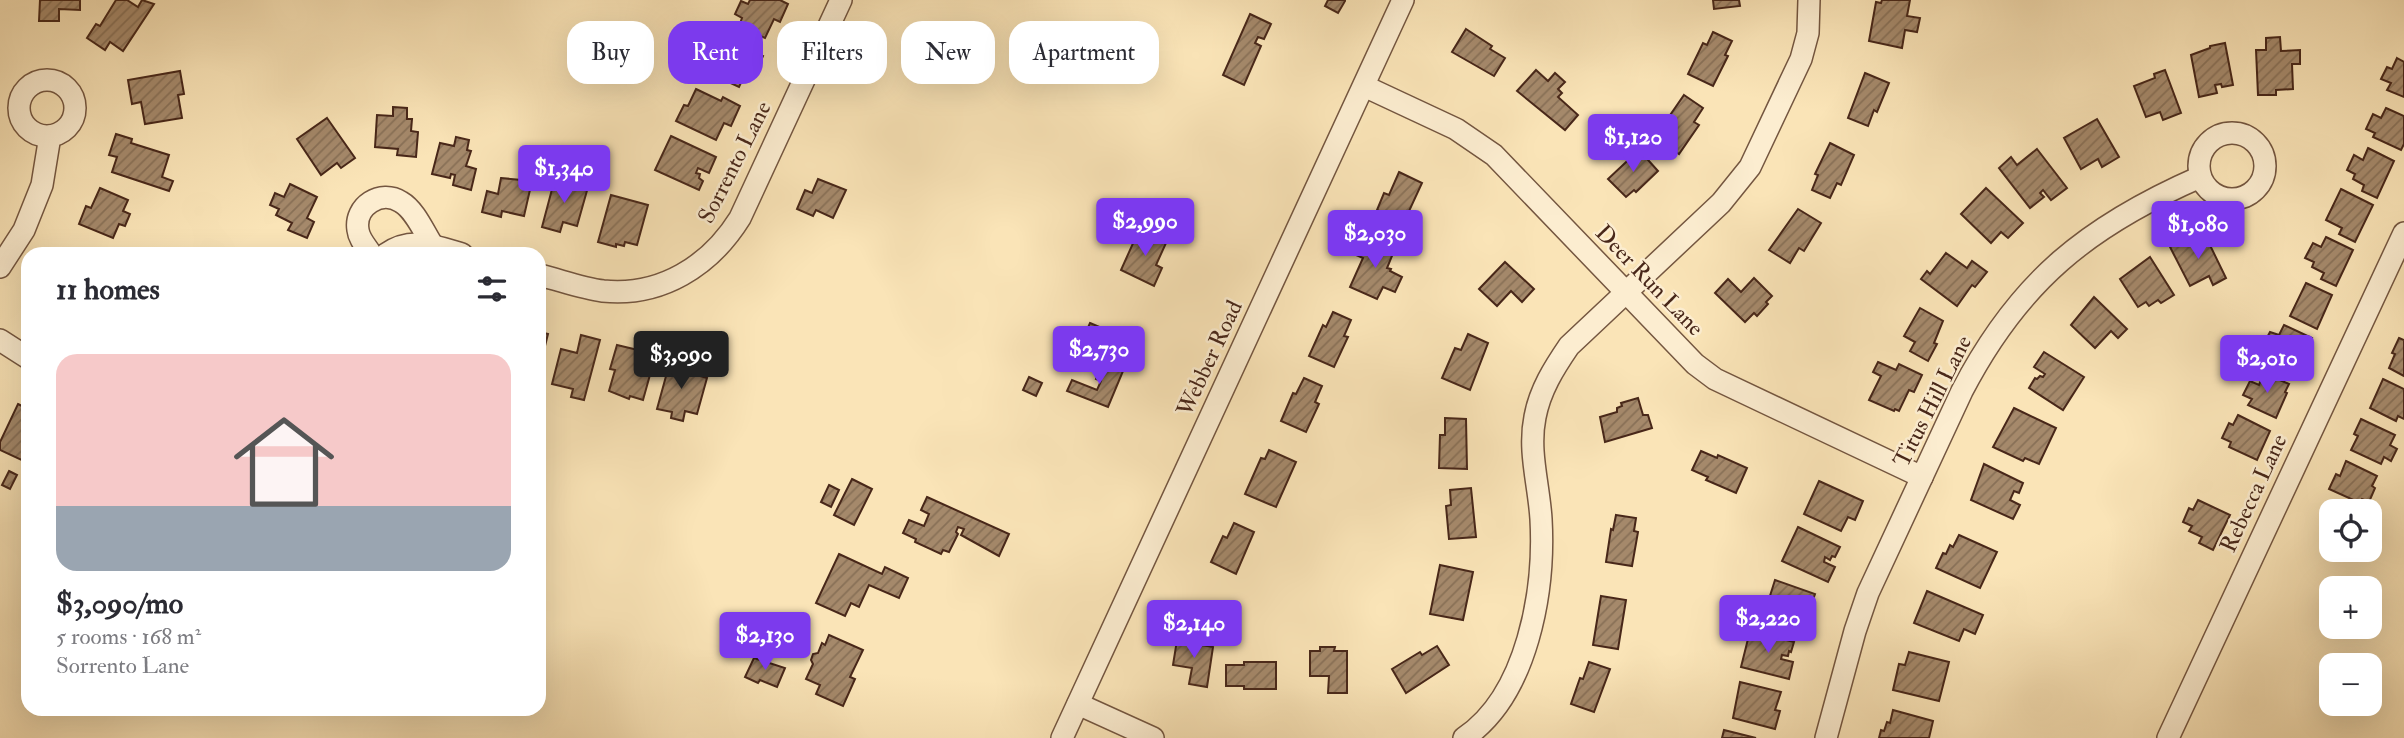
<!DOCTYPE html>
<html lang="en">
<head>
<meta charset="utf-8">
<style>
	body { margin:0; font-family:"IM FELL Double Pica",serif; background:#f7f7f7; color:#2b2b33; height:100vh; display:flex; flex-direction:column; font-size:26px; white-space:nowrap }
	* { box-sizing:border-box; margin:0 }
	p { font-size:23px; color:#7c7c81 }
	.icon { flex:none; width:38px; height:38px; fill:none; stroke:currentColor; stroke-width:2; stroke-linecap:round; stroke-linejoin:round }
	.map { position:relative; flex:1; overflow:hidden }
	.drawer { position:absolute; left:21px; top:247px; width:525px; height:469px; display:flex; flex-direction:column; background:#fff; border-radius:21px; box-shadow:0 7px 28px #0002 }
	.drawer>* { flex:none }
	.banner { position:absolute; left:567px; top:21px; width:665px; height:63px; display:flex; gap:14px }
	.buttons { position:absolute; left:2319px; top:499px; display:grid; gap:14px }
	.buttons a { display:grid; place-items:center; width:63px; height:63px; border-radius:14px; background:#fff; box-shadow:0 7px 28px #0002; font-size:35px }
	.price { position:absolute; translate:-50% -60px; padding:0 16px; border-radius:7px; background:#7c3aed; color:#fff; font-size:23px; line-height:46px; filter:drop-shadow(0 2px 4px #0008) }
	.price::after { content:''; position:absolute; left:50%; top:42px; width:21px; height:16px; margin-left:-10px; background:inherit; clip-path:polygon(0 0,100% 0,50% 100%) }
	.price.on { background:#222; color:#fff }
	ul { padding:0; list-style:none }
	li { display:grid; align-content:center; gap:14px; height:371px; padding:0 35px }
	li+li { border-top:2px solid #e1e1e2 }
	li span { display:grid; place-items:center; height:217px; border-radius:21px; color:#555 }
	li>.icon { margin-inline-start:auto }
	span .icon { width:126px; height:126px; fill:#fffc; stroke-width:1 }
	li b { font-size:30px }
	h2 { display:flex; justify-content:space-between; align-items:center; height:84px; padding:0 35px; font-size:30px }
	.chip { padding:0 24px; border-radius:21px; background:#fff; box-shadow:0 7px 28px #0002; font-size:24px; line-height:63px }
	.chip.on { background:#7c3aed; color:#fff }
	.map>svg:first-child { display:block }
</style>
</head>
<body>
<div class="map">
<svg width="2404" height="738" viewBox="0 0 2404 738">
	<defs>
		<pattern id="building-hatch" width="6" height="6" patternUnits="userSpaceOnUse" patternTransform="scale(1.75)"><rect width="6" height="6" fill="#a5896b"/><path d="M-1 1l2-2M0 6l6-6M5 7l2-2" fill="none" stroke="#887057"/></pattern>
	</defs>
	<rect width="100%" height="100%" fill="#fae4b7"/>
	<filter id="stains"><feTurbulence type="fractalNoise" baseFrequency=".00286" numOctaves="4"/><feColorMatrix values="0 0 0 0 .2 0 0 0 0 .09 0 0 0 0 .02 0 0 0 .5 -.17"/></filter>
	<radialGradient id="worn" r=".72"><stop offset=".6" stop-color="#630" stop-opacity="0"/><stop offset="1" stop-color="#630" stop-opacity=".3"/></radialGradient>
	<!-- building -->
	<g fill="url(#building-hatch)" stroke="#482719" stroke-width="2">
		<polygon points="40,0 80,0 80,10 59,9 59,21 39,21"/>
		<polygon points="116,0 127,0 138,7 142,0 154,4 123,51 110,42 105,50 87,38 96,24 100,26"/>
		<polygon points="750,0 780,0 788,4 780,22 774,19 765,38 739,26 742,18 735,14 741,1 748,4"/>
		<polygon points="1328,0 1345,0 1345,1 1338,13 1325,6"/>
		<polygon points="1713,0 1739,0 1740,6 1714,9"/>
		<polygon points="1882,0 1910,0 1907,16 1920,18 1917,32 1905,30 1902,48 1869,41 1876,2 1881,3"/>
		<polygon points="1250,14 1271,24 1264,39 1258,37 1255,43 1261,46 1244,85 1223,75"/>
		<polygon points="1466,29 1492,46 1490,49 1505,58 1494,76 1452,52"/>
		<polygon points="1713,32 1732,41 1725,55 1728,56 1713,86 1688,74 1703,43 1707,45"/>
		<polygon points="718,35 763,56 755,74 747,70 739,87 702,70"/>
		<polygon points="2280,37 2281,51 2300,50 2300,64 2292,64 2293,89 2276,90 2276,95 2258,95 2256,50 2266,50 2266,38"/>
		<polygon points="2225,43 2233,85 2222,87 2221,84 2215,85 2217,93 2199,97 2191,55 2210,48 2210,46"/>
		<polygon points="2397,58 2404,62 2404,97 2387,90 2391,83 2381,79 2387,67 2392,69"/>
		<polygon points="1536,70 1548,81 1555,73 1565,82 1558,89 1562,93 1558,97 1578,115 1565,130 1517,91"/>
		<polygon points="2165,70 2181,113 2163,120 2160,112 2146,117 2134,86 2155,78 2154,74"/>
		<polygon points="180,71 184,94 178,95 182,118 145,124 141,102 132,104 128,80"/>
		<polygon points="1865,73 1889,83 1877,112 1874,110 1868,126 1848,118"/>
		<polygon points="696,89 721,101 723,97 740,106 731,126 724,123 716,140 676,121 684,105 688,106"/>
		<polygon points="1684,95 1703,108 1694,122 1699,125 1679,154 1655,137"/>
		<polygon points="393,107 407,108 407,119 412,119 411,131 418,132 416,157 397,155 398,149 375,147 377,115 393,116"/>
		<polygon points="2386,108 2404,116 2404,144 2401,150 2373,137 2375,133 2366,129 2373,114 2381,118"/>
		<polygon points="327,118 355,158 341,168 337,163 321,175 297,139"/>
		<polygon points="2097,119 2119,157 2102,167 2098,159 2081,169 2064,138"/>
		<polygon points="116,134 132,139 131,143 169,155 162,177 173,181 169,191 112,172 117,157 109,155"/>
		<polygon points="671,136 716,157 709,173 698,168 696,173 700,174 699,178 703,181 699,190 655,170"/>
		<polygon points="456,137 469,140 467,150 471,151 466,166 476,169 471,190 453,185 455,175 451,174 450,178 432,174 440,143 454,146"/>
		<polygon points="1830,143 1854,155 1841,185 1837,183 1830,198 1812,190 1818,175 1815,174"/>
		<polygon points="2368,148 2394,161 2377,198 2362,191 2364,185 2353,179 2355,174 2347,170 2354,155 2363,160"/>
		<polygon points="2037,149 2067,188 2051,200 2043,190 2040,193 2044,197 2030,208 1999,168 2011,157 2017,165"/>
		<polygon points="1639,150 1658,171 1636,192 1634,190 1626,197 1608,179"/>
		<polygon points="1399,172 1422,183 1404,222 1377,210 1384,193 1389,195"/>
		<polygon points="501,178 532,181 524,216 502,211 501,217 482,212 487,191 498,194"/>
		<polygon points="555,178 588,187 577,226 563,222 560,232 542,227"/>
		<polygon points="818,179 846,190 833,218 816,210 813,216 797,209 805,190 812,193"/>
		<polygon points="290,184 317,197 307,218 314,222 307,238 288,230 292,223 276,215 279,209 270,205 275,193 284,197"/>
		<polygon points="100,188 128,200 123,211 130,214 125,226 119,224 113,238 79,224 86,206 91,208"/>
		<polygon points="1986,188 2023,223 2008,238 2001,232 1991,243 1961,214"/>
		<polygon points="2341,189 2373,205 2355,242 2339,234 2342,228 2326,220"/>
		<polygon points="611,195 648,205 637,245 625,242 624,246 616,244 616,247 598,242"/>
		<polygon points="1798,209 1821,223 1804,251 1799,248 1790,263 1769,250"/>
		<polygon points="1139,230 1166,243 1156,265 1162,268 1154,286 1121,270"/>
		<polygon points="2205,235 2226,278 2213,285 2209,276 2190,286 2170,247 2188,238 2192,246 2196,244 2194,240"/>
		<polygon points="2326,237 2353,250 2336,286 2321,279 2324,273 2312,267 2314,262 2305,258 2313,243 2321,247"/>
		<polygon points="1364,238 1394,251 1387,268 1391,269 1390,271 1402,277 1395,292 1383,287 1377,299 1350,287 1363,258 1356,255"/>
		<polygon points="1946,253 1967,268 1972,261 1987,272 1975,287 1972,285 1957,306 1921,279 1927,271 1930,274"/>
		<polygon points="2150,257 2174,295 2161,303 2158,300 2149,306 2146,302 2138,307 2120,279"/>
		<polygon points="1505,262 1534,289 1522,302 1511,291 1497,306 1479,289"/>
		<polygon points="1754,278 1772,296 1766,302 1768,304 1757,316 1754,313 1745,322 1715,293 1728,279 1741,292"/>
		<polygon points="2306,283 2332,295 2317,329 2290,316"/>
		<polygon points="2094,297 2127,329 2118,338 2111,331 2095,348 2071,325"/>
		<polygon points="1920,308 1943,321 1934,343 1937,344 1928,361 1910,351 1915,342 1904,336"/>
		<polygon points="1333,312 1351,320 1344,336 1348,337 1334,367 1309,356 1323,325 1326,327"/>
		<polygon points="1090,323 1116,334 1109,352 1082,341"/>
		<polygon points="2284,325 2312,338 2299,367 2296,366 2293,374 2279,367 2282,360 2270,355 2272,349 2263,345 2270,332 2279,335"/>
		<polygon points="539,327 540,332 548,334 539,370"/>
		<polygon points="1468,334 1488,343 1470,390 1442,378 1455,348 1461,350"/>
		<polygon points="581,335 600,340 584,400 571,397 573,389 552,384 561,349 577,353"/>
		<polygon points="2399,338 2404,340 2404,376 2389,368 2395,354 2392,353"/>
		<polygon points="617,345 638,350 636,359 653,364 643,400 630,396 629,399 609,391 615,370 610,369"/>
		<polygon points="2044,352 2084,377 2063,410 2029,388 2035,378 2037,379 2040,376 2043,377 2045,374 2034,367"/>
		<polygon points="671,358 690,364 687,372 707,378 697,414 685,411 683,421 671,418 672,412 657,409"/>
		<polygon points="1878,362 1896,370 1899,364 1922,375 1914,392 1909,390 1899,411 1895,409 1894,411 1869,400 1881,376 1873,372"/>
		<polygon points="1102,363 1123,371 1108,407 1067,391 1072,380 1097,390 1101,381 1096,379"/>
		<polygon points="2264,373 2289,384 2285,392 2287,393 2276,418 2248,405 2252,399 2243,395 2250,381 2259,385"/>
		<polygon points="1029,377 1042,383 1036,396 1023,390"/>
		<polygon points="1304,378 1322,386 1315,402 1319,404 1306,432 1281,421 1293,393 1296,394"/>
		<polygon points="2383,379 2404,389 2404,419 2398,416 2396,421 2370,408"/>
		<polygon points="1638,398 1643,415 1648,415 1652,428 1605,442 1600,417 1617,412 1617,408 1622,406 1621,403"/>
		<polygon points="18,404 28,409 28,463 0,450 0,442"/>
		<polygon points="2014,408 2056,428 2039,464 2025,458 2023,461 1993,447"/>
		<polygon points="2238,415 2270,431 2257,460 2229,447 2231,442 2222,438 2229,423 2233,425"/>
		<polygon points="1445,418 1466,419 1467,469 1439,468 1440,435 1445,435"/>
		<polygon points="2361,419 2395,435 2390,445 2397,449 2391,461 2384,457 2381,464 2351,450 2358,436 2354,434"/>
		<polygon points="1269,450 1296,462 1276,507 1245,494 1261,458 1265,459"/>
		<polygon points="1701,451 1717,458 1718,455 1747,468 1736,493 1706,480 1708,477 1692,470"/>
		<polygon points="2346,461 2377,476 2372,486 2375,488 2369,502 2362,499 2360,503 2329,489 2336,474 2340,476"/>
		<polygon points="1984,464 2023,483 2019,493 2014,491 2010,500 2020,505 2013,519 1971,500"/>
		<polygon points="9,471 17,475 10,489 2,485"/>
		<polygon points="852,479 872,489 854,525 834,515"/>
		<polygon points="1819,481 1863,501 1855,520 1848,517 1841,531 1804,514"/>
		<polygon points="829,485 839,490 831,507 821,502"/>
		<polygon points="1471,488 1476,537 1449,539 1446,506 1451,505 1450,490"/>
		<polygon points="927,497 1009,534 999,556 961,535 964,529 958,527 956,532 958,534 949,552 943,550 941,554 915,542 916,539 903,533 909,520 924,526 929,514 921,510"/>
		<polygon points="2198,500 2230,515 2213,550 2199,543 2202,537 2189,531 2192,526 2183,522 2189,508 2193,510"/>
		<polygon points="1616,515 1636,518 1634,531 1638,532 1632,566 1606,562 1611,529 1613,530"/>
		<polygon points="1234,523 1254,532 1236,574 1211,562 1223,536 1227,538"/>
		<polygon points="1798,527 1840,547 1835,557 1832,556 1830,560 1825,557 1824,562 1835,567 1828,582 1782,561"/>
		<polygon points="1959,535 1997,552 1980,588 1936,568 1943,553 1946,554 1950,545 1953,547"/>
		<polygon points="839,554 882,574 885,567 908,578 899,598 869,585 859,607 851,603 845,616 816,603"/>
		<polygon points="1440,565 1473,572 1463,620 1430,614"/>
		<polygon points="1775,580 1815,594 1811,605 1814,605 1812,614 1814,615 1809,631 1765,616 1767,611 1763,607 1765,600 1769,599"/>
		<polygon points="1927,591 1983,615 1975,634 1964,629 1959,641 1914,623"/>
		<polygon points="1601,596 1626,600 1618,649 1593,645"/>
		<polygon points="1750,631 1794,642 1791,652 1789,651 1788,656 1782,655 1781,659 1793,662 1789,679 1741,667"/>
		<polygon points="829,635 863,650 850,677 855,679 843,706 816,694 820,685 806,679 813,664 811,660 813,654 818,653 822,643 825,645"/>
		<polygon points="1186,638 1202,640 1201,645 1213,647 1207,687 1189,684 1192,668 1173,665 1177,640 1186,641"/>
		<polygon points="1437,646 1449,665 1406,693 1392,669 1420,652 1422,655"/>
		<polygon points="1320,647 1335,647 1334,651 1347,651 1347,693 1328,693 1329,676 1310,676 1310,651 1320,651"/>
		<polygon points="1909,652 1949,662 1939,701 1893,690 1899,664 1905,665"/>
		<polygon points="754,658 785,668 777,687 760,680 758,683 745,677"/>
		<polygon points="1244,662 1276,662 1276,689 1244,689 1244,686 1226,686 1226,665 1244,665"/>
		<polygon points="1589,662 1610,669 1594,712 1571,704 1580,678 1583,679"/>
		<polygon points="1740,682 1781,692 1775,710 1780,711 1775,729 1733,718"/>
		<polygon points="1893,710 1933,721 1929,738 1879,738 1881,730 1884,731 1887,722 1890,723"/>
		<polygon points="1724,730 1756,738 1722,738"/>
	</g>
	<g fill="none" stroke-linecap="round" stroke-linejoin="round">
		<!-- minor casing -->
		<g stroke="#745640" stroke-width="24">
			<g id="minor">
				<circle cx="47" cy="108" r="28"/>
				<polyline points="1364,86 1456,129 1494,155 1695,364 1715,379 1922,477"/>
				<circle cx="2232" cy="166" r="33"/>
				<path d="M 371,254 C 366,246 359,239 358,230 C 354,206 381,189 401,202 C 415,210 424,232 433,246"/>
				<path d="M 386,254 C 411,236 435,246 462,254"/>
				<polyline points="0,267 24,230 42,185 50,136"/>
				<path d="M 539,275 C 560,280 581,288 603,291 C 661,297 710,266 740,218 L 841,0"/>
				<polyline points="0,340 28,358"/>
				<polyline points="1078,704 1153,738"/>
				<polyline points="1062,738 1403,0"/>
				<path d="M 1464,738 C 1528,695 1545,590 1541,519 C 1539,485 1528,451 1535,417 C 1540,390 1554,368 1569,346 L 1721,203 L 1750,167 L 1801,59 L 1808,33 L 1809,0"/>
				<path d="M 1826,738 L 1855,631 L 1868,593 L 1962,391 C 2019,281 2088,226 2200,177"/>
				<polyline points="2168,738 2404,233"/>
			</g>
		</g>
		<!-- minor -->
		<use href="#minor" stroke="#fcedd0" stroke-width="21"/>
	</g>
	<g text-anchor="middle" stroke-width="5" stroke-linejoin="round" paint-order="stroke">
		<!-- street labels -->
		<g font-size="23" fill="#482719" stroke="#fcedd0">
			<text transform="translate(734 162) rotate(-63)" y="8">Sorrento Lane</text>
			<text transform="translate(1650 280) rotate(46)" y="8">Deer Run Lane</text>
			<text transform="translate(1209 358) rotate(-65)" y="8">Webber Road</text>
			<text transform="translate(1932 401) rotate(-63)" y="8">Titus Hill Lane</text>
			<text transform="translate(2253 493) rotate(-65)" y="8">Rebecca Lane</text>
		</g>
	</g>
	<rect width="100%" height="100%" filter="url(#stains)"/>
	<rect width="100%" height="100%" fill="url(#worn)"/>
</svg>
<div class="buttons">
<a><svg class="icon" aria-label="locate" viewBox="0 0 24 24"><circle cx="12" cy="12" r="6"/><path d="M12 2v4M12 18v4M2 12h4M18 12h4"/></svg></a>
<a>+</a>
<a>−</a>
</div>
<b class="price" style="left:1633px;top:174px">$1,120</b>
<b class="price" style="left:564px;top:205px">$1,340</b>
<b class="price" style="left:1145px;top:258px">$2,990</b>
<b class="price" style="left:2198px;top:261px">$1,080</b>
<b class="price" style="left:1375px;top:270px">$2,030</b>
<b class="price" style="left:1099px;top:386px">$2,730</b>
<b class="price on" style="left:681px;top:391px">$3,090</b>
<b class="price" style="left:2267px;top:395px">$2,010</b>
<b class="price" style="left:1768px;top:655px">$2,220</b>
<b class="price" style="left:1194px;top:660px">$2,140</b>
<b class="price" style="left:765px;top:672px">$2,130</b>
<div class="banner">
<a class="chip">Buy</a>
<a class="chip on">Rent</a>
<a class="chip">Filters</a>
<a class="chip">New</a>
<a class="chip">Apartment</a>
</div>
<section class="drawer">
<h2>11 homes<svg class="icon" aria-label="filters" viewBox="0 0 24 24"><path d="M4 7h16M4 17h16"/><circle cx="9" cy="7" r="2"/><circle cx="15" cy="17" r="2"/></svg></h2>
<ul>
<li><span style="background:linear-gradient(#f6c9c9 70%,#9aa5b1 0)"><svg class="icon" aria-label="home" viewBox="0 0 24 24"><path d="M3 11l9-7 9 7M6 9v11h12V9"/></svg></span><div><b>$3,090/mo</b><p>5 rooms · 168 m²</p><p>Sorrento Lane</p></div></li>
</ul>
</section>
</div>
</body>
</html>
